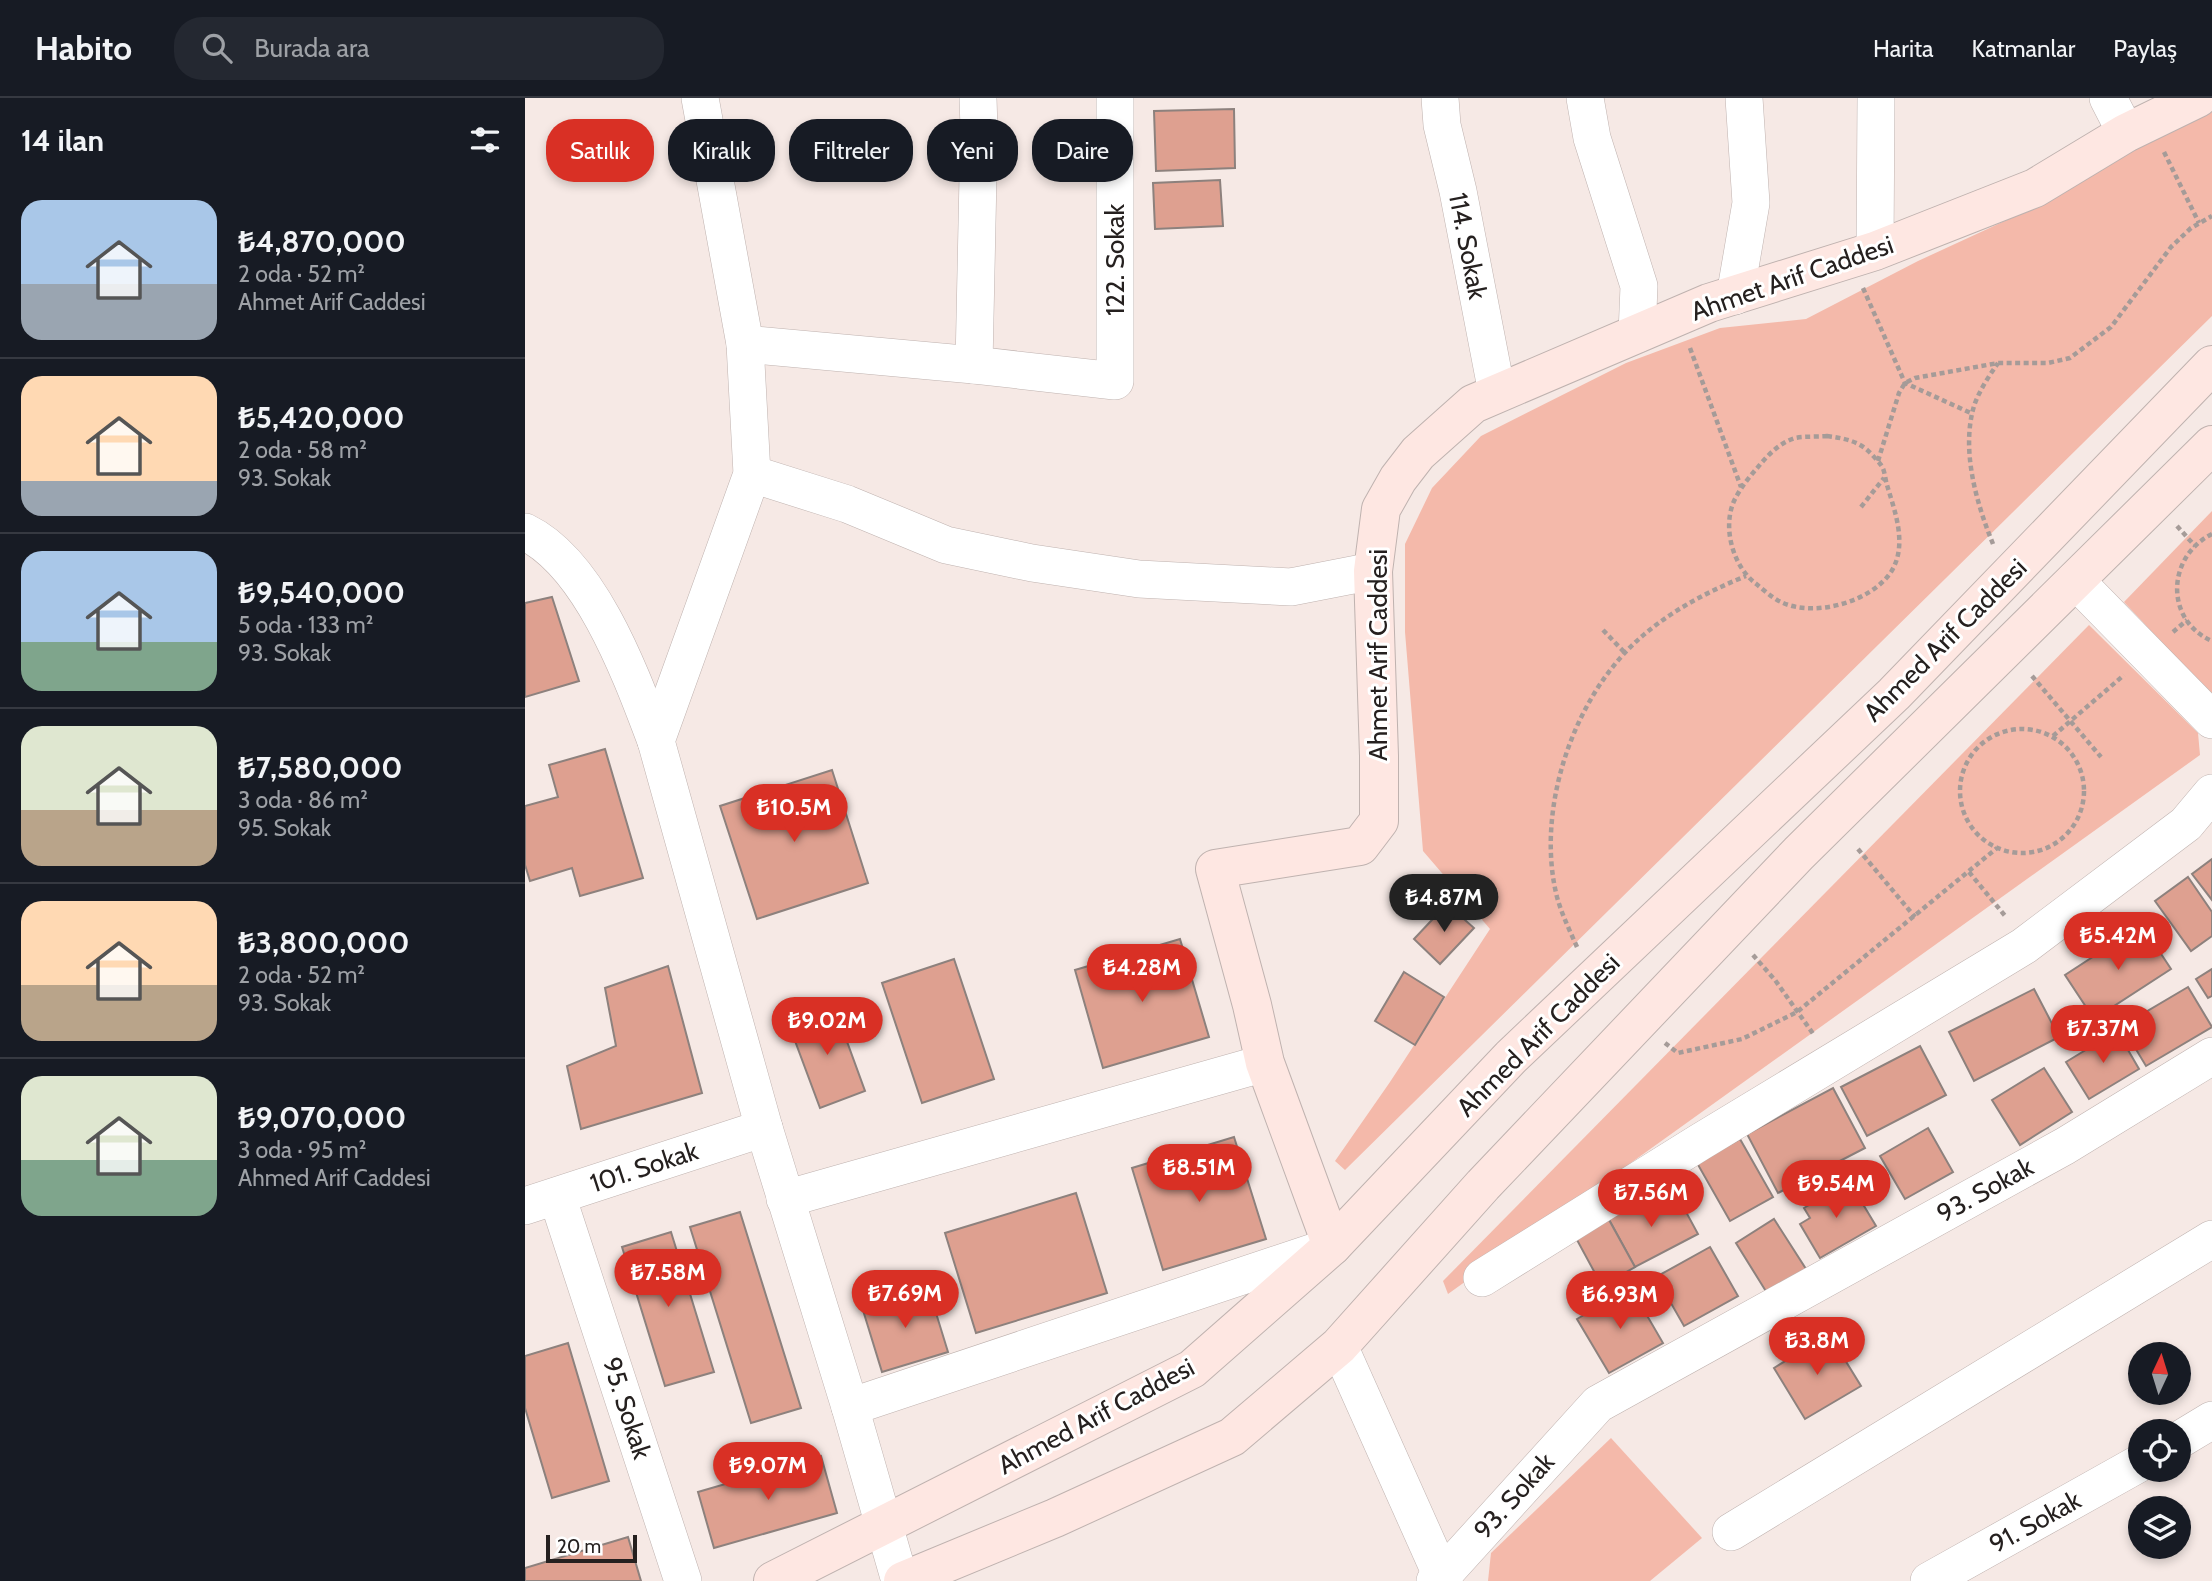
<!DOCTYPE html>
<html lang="tr">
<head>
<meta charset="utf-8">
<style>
	body { margin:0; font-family:Cabin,sans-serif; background:#242831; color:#f1f3f6; height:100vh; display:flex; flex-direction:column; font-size:26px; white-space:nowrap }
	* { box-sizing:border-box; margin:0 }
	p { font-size:23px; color:#9ea1a6 }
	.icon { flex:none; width:38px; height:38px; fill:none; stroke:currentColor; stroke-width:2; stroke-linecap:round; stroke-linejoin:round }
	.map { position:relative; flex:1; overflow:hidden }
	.sheet { display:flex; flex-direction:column; background:#171b24; width:525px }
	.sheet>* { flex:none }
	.guide { position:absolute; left:21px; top:21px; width:665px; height:63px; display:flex; gap:14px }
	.needle { width:46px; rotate:4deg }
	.tools { position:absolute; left:1603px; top:1244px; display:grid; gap:14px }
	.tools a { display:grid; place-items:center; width:63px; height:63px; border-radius:50%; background:#171b24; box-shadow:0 4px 10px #0003; font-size:35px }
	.scale { position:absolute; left:21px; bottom:18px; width:91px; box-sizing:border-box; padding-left:7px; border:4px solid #25201f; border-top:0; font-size:19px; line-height:24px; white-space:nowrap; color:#25201f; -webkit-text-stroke:5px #fff; paint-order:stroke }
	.price { position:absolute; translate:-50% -60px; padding:0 16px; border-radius:24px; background:#d93025; color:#fff; font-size:23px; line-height:46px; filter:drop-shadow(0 2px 4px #0008) }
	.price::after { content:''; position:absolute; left:50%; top:42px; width:21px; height:16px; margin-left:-10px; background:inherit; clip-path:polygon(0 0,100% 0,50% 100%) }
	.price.on { background:#222; color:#fff }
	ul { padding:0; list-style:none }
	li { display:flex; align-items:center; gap:21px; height:175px; padding:0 21px }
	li+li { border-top:2px solid #363941 }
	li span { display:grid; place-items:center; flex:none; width:196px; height:140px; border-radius:21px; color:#555 }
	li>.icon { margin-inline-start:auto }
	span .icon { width:84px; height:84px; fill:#fffc; stroke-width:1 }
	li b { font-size:30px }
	h2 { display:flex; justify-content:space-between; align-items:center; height:84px; padding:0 21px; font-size:30px }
	.chip { padding:0 24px; border-radius:28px; background:#171b24; box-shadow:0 4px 10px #0003; font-size:24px; line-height:63px }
	.chip.on { background:#d93025; color:#fff }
	header { display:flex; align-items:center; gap:42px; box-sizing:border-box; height:98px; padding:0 35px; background:#171b24; border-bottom:2px solid #363941 }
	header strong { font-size:33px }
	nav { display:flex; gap:38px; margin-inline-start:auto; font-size:24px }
	.search { width:490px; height:63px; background:#242831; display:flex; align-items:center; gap:18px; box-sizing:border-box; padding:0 24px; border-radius:28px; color:#9ea1a6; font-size:26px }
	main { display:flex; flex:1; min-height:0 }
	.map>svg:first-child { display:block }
</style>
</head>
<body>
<header>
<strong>Habito</strong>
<div class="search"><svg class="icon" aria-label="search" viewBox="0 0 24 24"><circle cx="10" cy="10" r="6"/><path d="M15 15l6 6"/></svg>Burada ara</div>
<nav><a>Harita</a><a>Katmanlar</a><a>Paylaş</a></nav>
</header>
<main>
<section class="sheet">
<h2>14 ilan<svg class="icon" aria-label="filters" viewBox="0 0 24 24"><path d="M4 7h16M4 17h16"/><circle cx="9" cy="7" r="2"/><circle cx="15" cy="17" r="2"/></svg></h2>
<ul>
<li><span style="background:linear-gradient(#a9c7e8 60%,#9aa5b1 0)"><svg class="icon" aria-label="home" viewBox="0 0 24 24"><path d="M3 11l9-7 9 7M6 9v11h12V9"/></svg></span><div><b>₺4,870,000</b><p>2 oda · 52 m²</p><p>Ahmet Arif Caddesi</p></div></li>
<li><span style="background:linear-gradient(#ffd9b3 75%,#9aa5b1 0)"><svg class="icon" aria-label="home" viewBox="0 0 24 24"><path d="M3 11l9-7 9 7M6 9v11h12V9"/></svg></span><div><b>₺5,420,000</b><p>2 oda · 58 m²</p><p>93. Sokak</p></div></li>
<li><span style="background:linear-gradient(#a9c7e8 65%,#7fa58c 0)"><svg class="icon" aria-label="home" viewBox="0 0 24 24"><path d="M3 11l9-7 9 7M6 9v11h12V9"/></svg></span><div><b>₺9,540,000</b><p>5 oda · 133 m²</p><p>93. Sokak</p></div></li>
<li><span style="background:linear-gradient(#dfe7d0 60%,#b9a48a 0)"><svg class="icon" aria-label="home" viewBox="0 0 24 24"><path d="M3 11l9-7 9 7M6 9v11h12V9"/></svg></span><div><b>₺7,580,000</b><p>3 oda · 86 m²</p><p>95. Sokak</p></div></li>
<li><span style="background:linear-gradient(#ffd9b3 60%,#b9a48a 0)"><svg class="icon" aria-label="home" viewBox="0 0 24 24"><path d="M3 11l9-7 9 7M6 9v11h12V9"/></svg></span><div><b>₺3,800,000</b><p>2 oda · 52 m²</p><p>93. Sokak</p></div></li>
<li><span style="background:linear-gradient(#dfe7d0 60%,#7fa58c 0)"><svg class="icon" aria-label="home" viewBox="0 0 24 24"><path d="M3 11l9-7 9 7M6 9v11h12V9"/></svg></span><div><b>₺9,070,000</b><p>3 oda · 95 m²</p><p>Ahmed Arif Caddesi</p></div></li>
</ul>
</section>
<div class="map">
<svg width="1687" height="1483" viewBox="0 0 1687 1483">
	<rect width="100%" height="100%" fill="#f6e9e5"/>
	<!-- green -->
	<g fill="#f4b9aa">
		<polygon points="1687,3 1687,218 820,1072 810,1063 865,984 965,831 898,753 880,534 880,446 907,390 956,338 1101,265 1195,230 1281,221 1393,163 1519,105"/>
		<polygon points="1687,413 1687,598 1599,504"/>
		<polygon points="1564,527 1673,635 1675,657 923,1196 918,1183"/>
		<polygon points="1086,1340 1177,1440 1125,1483 963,1483 966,1455"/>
	</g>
	<!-- building -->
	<g fill="#dea090" stroke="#8d817d" stroke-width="2">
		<polygon points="709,11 710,70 631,73 629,13"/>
		<polygon points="695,82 698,128 630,131 628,85"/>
		<polygon points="27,499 54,583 0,599 0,505"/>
		<polygon points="80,651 118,780 55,798 47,770 5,783 0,767 0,708 33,699 24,667"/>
		<polygon points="307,672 343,785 232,821 195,708"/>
		<polygon points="1687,761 1687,802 1667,776"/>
		<polygon points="1663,779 1687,814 1687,838 1666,853 1630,803"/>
		<polygon points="922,806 949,830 915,866 889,841"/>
		<polygon points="1617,827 1646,871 1569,921 1540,877"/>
		<polygon points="655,841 684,939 578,970 550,872"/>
		<polygon points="429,861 469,981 397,1005 357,885"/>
		<polygon points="143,868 177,995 56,1031 42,968 91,948 80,890"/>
		<polygon points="1687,871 1687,898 1683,900 1671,881"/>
		<polygon points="879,874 919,899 890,947 850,923"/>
		<polygon points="1663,889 1687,929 1621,968 1597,928"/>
		<polygon points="1509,891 1534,939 1449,983 1424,934"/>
		<polygon points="309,908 340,993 295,1010 263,924"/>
		<polygon points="1592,933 1614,971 1564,1001 1541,964"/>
		<polygon points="1395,948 1421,997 1342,1038 1316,989"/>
		<polygon points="1519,970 1547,1014 1495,1047 1467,1002"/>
		<polygon points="1308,990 1340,1050 1253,1095 1222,1036"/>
		<polygon points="1403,1030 1428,1074 1380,1101 1355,1058"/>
		<polygon points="709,1039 741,1141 638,1172 607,1070"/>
		<polygon points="1215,1041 1248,1099 1205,1123 1172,1065"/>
		<polygon points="1324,1083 1351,1128 1295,1160 1275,1126 1285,1120 1279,1110"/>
		<polygon points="551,1095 582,1195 451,1235 420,1135"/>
		<polygon points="1138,1101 1141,1108 1154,1101 1173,1136 1110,1169 1081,1116 1108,1102 1114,1114"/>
		<polygon points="1078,1111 1110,1169 1077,1188 1045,1129"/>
		<polygon points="215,1114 276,1310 226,1325 165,1129"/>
		<polygon points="1249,1121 1281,1171 1242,1195 1211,1145"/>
		<polygon points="146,1134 189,1274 140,1288 97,1149"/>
		<polygon points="1185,1149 1213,1198 1159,1228 1131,1179"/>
		<polygon points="403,1189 423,1254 357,1274 337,1209"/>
		<polygon points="1106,1190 1138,1245 1084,1275 1052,1221"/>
		<polygon points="1304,1236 1336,1288 1280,1321 1249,1270"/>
		<polygon points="43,1245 84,1383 27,1400 0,1310 0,1258"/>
		<polygon points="296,1358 312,1415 189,1450 173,1394"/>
		<polygon points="103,1439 116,1483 0,1483 0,1470"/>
	</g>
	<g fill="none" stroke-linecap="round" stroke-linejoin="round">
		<!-- street casing -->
		<g stroke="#bfb2af" stroke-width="38">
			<g id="street">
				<polyline points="175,0 220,246 227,376 131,643 239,1030 325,1309 375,1483"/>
				<polyline points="915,0 917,27 933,93 972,295"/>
				<polyline points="1060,0 1067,40 1114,188 1112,236"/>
				<polyline points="1583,0 1601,35"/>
				<polyline points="1350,153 1351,0"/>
				<polyline points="1210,198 1226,105 1219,0"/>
				<polyline points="220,246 449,267 590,283 590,0"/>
				<polyline points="449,267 454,31 453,0"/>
				<polyline points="227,376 322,406 421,447 507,465 614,481 766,489 848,473"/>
				<path d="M 0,434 C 66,466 106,577 131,643"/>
				<polyline points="1550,482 1687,622"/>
				<polyline points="32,1098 158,1483"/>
				<polyline points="260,1101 740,965"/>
				<polyline points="0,1108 239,1030"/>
				<polyline points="957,1180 1175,1044 1499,848 1661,726 1687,695"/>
				<polyline points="814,1248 919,1483"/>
				<polyline points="325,1309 807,1148"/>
				<polyline points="1654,1342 1687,1322"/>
				<polyline points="1206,1434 1687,1141"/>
				<polyline points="910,1483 916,1479 1073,1306 1540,1048 1687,958"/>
				<polyline points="1404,1483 1615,1365"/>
			</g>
		</g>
		<!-- secondary casing -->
		<g stroke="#bfb2af" stroke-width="40">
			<g id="secondary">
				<polyline points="807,1148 740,965 727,907 690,771 835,748 854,723 854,658 848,473 856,411 873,381 893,355 948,306 1184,205 1350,153 1510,90 1601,35 1673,0"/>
				<polyline points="248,1483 667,1271 807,1148 986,959 1369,596 1687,267"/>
				<polyline points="378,1483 530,1420 707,1339 814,1248 958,1087 1274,755 1687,347"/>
			</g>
		</g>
		<!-- path -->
		<g stroke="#a59b98" stroke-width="4.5" stroke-dasharray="5 3.5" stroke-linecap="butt">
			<polyline points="1639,54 1674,125"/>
			<polyline points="1338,190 1380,285 1448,316"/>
			<polyline points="1165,250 1216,389"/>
			<path d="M 1302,338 C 1316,340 1330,342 1341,351 C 1346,355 1352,362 1356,367 C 1360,372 1360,381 1362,387 C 1370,414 1383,447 1366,474 C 1346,504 1289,520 1256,504 C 1247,500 1238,491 1230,485 C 1207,467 1196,426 1211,399 C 1217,388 1225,378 1233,369 C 1243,357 1254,345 1270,340 C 1280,338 1292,339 1302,338 Z"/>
			<polyline points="1353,363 1374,295 1380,285 1390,280 1473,265 1523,265 1545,260 1586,229 1646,149 1666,130 1687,118"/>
			<polyline points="1336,409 1359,380"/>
			<polyline points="1652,428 1670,448"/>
			<path d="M 1687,436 C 1642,458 1639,522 1687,543"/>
			<path d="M 1468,446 C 1451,404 1436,352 1449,308 C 1454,293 1464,278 1473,265"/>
			<polyline points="1078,532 1100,555"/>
			<polyline points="1648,534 1662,522"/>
			<polyline points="1507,578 1576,659"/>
			<circle cx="1497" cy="693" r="62"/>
			<polyline points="1528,638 1599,577"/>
			<polyline points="1333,751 1390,819"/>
			<polyline points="1444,774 1481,819"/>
			<path d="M 1052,849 C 1045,833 1037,817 1032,799 C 1010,712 1048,599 1115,540 C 1147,512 1182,494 1221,478"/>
			<polyline points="1228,857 1250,882 1289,937"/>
			<polyline points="1140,945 1153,955 1217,941 1272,914 1472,750"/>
		</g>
		<!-- street -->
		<use href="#street" stroke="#fff" stroke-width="37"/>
		<!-- secondary -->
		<use href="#secondary" stroke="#fee7e2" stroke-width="38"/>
	</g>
	<g text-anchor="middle" stroke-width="6" stroke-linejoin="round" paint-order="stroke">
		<!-- street labels -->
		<g font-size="26" fill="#25201f" stroke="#fff">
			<text transform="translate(943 148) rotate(79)" y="9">114. Sokak</text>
			<text transform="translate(590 162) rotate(-90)" y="9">122. Sokak</text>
			<text transform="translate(1267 180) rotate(-19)" y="9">Ahmet Arif Caddesi</text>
			<text transform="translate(1420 542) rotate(-45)" y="9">Ahmed Arif Caddesi</text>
			<text transform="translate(853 557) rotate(-90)" y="9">Ahmet Arif Caddesi</text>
			<text transform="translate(1013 937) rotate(-45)" y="9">Ahmed Arif Caddesi</text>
			<text transform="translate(119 1069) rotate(-18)" y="9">101. Sokak</text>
			<text transform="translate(1460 1092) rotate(-29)" y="9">93. Sokak</text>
			<text transform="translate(102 1310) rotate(72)" y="9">95. Sokak</text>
			<text transform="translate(571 1318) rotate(-28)" y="9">Ahmed Arif Caddesi</text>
			<text transform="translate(989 1398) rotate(-48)" y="9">93. Sokak</text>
			<text transform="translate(1510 1424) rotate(-29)" y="9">91. Sokak</text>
		</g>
	</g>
</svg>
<div class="tools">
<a><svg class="needle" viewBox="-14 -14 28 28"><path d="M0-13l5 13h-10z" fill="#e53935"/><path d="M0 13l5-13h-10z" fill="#9ea1a6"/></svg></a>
<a><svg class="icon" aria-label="locate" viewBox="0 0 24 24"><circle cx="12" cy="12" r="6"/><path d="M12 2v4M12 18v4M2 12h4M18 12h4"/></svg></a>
<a><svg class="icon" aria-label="layers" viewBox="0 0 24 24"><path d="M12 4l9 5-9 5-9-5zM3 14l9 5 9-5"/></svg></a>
</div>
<div class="scale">20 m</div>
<b class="price" style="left:269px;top:746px">₺10.5M</b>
<b class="price on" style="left:919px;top:836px">₺4.87M</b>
<b class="price" style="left:1593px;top:874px">₺5.42M</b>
<b class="price" style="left:617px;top:906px">₺4.28M</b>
<b class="price" style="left:302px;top:959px">₺9.02M</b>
<b class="price" style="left:1578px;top:967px">₺7.37M</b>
<b class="price" style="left:674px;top:1106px">₺8.51M</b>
<b class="price" style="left:1311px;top:1122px">₺9.54M</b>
<b class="price" style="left:1126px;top:1131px">₺7.56M</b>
<b class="price" style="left:143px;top:1211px">₺7.58M</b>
<b class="price" style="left:380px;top:1232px">₺7.69M</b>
<b class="price" style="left:1095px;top:1233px">₺6.93M</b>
<b class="price" style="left:1292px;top:1279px">₺3.8M</b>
<b class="price" style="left:243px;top:1404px">₺9.07M</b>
<div class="guide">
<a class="chip on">Satılık</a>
<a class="chip">Kiralık</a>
<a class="chip">Filtreler</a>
<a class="chip">Yeni</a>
<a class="chip">Daire</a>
</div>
</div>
</main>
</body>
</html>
